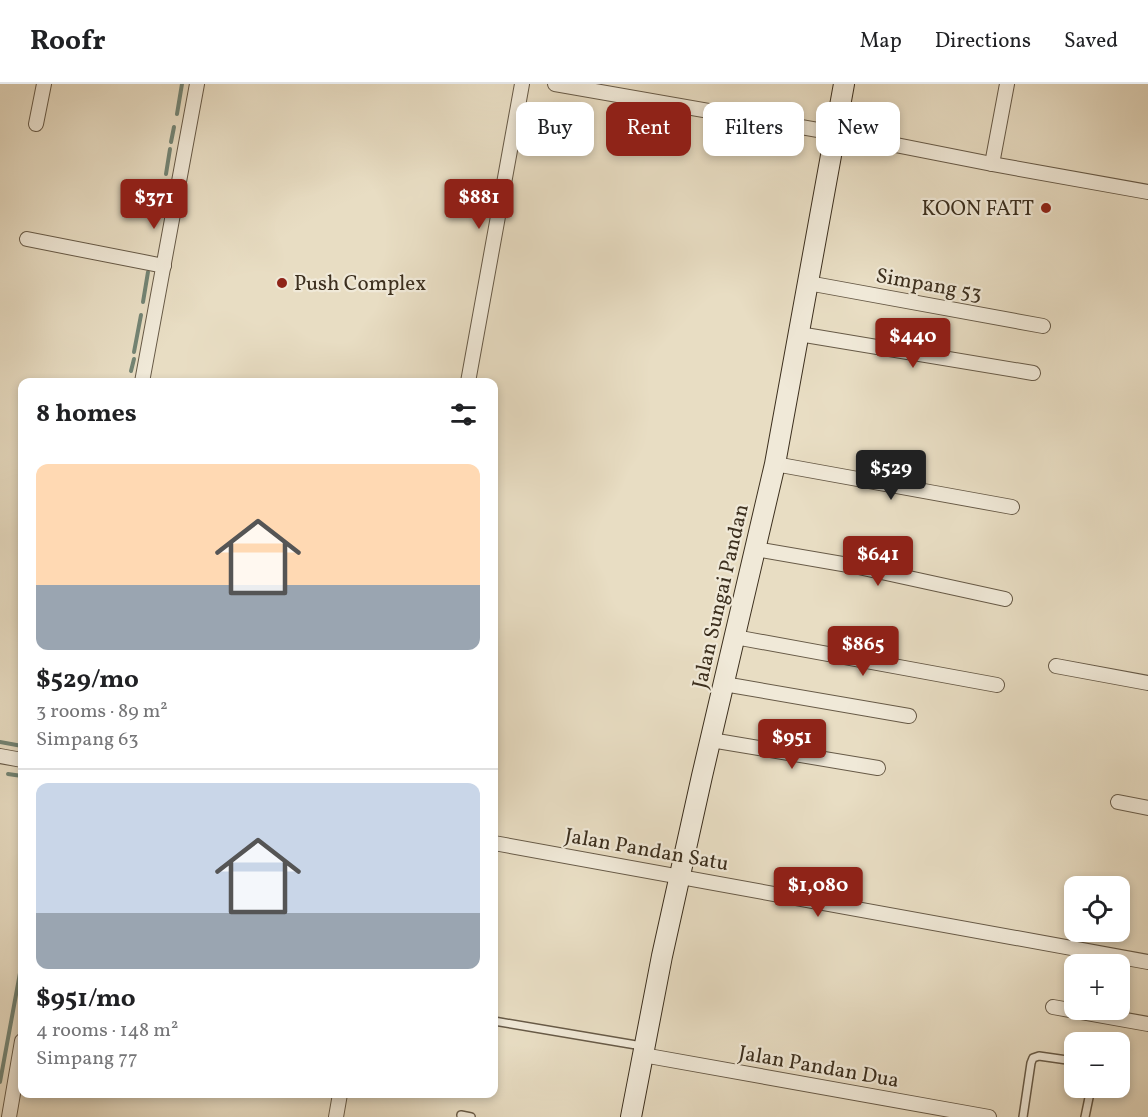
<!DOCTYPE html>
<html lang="en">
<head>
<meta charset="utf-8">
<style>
	body { margin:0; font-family:Vollkorn,serif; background:#f6f6f6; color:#202124; height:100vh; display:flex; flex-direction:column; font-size:22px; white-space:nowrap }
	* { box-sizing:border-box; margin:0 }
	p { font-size:20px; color:#757577 }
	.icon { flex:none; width:33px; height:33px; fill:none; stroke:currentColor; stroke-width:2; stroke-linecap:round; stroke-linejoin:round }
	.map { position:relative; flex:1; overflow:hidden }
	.panel { position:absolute; left:18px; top:294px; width:480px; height:720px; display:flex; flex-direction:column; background:#fff; border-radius:12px; box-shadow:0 3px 9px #0003 }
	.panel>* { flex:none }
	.top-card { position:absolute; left:516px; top:18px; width:542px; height:54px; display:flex; gap:12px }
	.tools { position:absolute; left:1064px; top:792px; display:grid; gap:12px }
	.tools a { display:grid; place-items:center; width:66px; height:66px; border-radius:12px; background:#fff; box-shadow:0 3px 9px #0003; font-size:30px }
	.price { position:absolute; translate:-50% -51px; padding:0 14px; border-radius:6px; background:#8f2418; color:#fff; font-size:20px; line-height:39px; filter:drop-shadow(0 2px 3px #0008) }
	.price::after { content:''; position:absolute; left:50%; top:36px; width:18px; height:14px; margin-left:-9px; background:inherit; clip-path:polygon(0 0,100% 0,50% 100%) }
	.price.on { background:#222; color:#fff }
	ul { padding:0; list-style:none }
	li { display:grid; align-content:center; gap:12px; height:318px; padding:0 18px }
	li+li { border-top:2px solid #e0e0e0 }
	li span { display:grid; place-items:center; height:186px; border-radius:12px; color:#555 }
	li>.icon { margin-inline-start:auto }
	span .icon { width:108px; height:108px; fill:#fffc; stroke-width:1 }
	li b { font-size:26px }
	h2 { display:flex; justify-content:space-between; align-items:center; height:72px; padding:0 18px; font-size:26px }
	.pill { padding:0 21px; border-radius:12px; background:#fff; box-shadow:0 3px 9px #0003; font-size:21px; line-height:54px }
	.pill.on { background:#8f2418; color:#fff }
	header { display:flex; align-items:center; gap:36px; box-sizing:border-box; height:84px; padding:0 30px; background:#fff; border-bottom:2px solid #e0e0e0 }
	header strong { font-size:28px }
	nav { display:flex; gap:33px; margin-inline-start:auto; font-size:21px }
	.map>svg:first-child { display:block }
</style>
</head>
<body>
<header>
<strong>Roofr</strong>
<nav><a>Map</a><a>Directions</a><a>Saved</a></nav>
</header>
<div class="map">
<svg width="1148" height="1033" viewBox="0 0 1148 1033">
	<rect width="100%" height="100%" fill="#e8ddc3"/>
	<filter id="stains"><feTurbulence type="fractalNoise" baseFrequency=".00333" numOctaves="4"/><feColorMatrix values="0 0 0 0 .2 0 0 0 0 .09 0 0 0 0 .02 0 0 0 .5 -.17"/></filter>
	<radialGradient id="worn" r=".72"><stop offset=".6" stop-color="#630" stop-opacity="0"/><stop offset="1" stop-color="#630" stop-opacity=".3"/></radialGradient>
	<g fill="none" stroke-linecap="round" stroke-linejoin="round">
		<!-- stream -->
		<g stroke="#738474" stroke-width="4">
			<polyline points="177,30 182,0"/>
			<polyline points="171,58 174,43"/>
			<polyline points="166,90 170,65"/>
			<polyline points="143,218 148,188"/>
			<polyline points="134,268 141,231"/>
			<polyline points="131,287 134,275"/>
			<polyline points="128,298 129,296"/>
			<polyline points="0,658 22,662"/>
			<polyline points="8,690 22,692"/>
			<polyline points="0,998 22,878"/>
		</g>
		<!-- lane casing -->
		<g stroke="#675a47" stroke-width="10">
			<g id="lane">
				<polyline points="494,937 642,962"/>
				<polyline points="461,1031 471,1033"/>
				<polyline points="1023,1033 1031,979 1033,974 1039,972 1074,977"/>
				<polyline points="1085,1033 1091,1004"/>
			</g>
		</g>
		<!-- street casing -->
		<g stroke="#675a47" stroke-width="16">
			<g id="street">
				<polyline points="555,0 835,49 992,80 1148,108"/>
				<polyline points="36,40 44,0"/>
				<polyline points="992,80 1007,0"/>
				<polyline points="27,155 164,182"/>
				<polyline points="808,199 1043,242"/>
				<polyline points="799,250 1033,289"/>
				<polyline points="142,298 197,0"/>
				<polyline points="468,298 522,0"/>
				<polyline points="775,380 1012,423"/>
				<polyline points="755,465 854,482 1005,515"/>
				<polyline points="735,553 997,601"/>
				<polyline points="1056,582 1148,599"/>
				<polyline points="724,600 909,632"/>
				<polyline points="711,656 878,684"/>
				<polyline points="0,672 22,676"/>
				<polyline points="1118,718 1148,724"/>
				<polyline points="494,759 1148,878"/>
				<polyline points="1053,923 1148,940"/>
				<polyline points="643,971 989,1033"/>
				<polyline points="9,1033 22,957"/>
				<polyline points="336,1033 340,1010"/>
			</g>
		</g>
		<!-- secondary casing -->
		<g stroke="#3c2f1e" stroke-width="22">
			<polyline id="secondary" points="631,1033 662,872 702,692 775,380 844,0"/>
		</g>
		<!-- lane -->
		<use href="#lane" stroke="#f0e9d8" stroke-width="7"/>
		<!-- street -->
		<use href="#street" stroke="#f0e9d8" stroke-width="14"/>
		<!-- secondary -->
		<use href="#secondary" stroke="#f0e9d8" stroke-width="20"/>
	</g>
	<!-- markers -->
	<g fill="#8f2418" stroke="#f0e9d8" stroke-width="2">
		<circle cx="1046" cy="124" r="6"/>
		<circle cx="282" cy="199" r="6"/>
	</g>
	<g text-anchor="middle" stroke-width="4.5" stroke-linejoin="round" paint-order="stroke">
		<!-- poi labels -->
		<g font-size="21" fill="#3c2f1e" stroke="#f0e9d8" text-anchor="end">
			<text x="1034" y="131">KOON FATT</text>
			<text x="294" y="206" text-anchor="start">Push Complex</text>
		</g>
		<!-- street labels -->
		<g font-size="21" fill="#3c2f1e" stroke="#f0e9d8">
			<text transform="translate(929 200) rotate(10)" y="7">Simpang 53</text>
			<text transform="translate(720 512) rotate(-77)" y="7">Jalan Sungai Pandan</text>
			<text transform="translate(647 765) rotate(10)" y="7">Jalan Pandan Satu</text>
			<text transform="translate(819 982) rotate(10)" y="7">Jalan Pandan Dua</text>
		</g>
	</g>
	<rect width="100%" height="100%" filter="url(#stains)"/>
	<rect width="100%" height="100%" fill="url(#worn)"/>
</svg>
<div class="tools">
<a><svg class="icon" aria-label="locate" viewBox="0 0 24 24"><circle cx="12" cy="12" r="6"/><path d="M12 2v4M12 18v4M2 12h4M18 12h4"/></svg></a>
<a>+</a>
<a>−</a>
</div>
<b class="price" style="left:154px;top:146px">$371</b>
<b class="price" style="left:479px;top:146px">$881</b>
<b class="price" style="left:913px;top:285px">$440</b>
<b class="price on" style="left:891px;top:417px">$529</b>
<b class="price" style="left:878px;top:503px">$641</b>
<b class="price" style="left:863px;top:593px">$865</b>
<b class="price" style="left:792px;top:686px">$951</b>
<b class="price" style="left:818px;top:834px">$1,080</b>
<div class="top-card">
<a class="pill">Buy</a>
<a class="pill on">Rent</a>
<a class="pill">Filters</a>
<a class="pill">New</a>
</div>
<section class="panel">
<h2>8 homes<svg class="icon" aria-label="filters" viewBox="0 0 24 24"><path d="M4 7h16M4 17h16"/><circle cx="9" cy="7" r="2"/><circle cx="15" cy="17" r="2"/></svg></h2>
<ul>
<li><span style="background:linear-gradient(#ffd9b3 65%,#9aa5b1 0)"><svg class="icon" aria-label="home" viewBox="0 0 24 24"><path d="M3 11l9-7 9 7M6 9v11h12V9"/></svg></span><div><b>$529/mo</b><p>3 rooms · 89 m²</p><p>Simpang 63</p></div></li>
<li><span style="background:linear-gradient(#c9d6e8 70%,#9aa5b1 0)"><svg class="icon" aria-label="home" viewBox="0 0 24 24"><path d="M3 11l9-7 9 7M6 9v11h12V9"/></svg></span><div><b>$951/mo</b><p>4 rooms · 148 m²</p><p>Simpang 77</p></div></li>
</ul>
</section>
</div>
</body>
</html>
